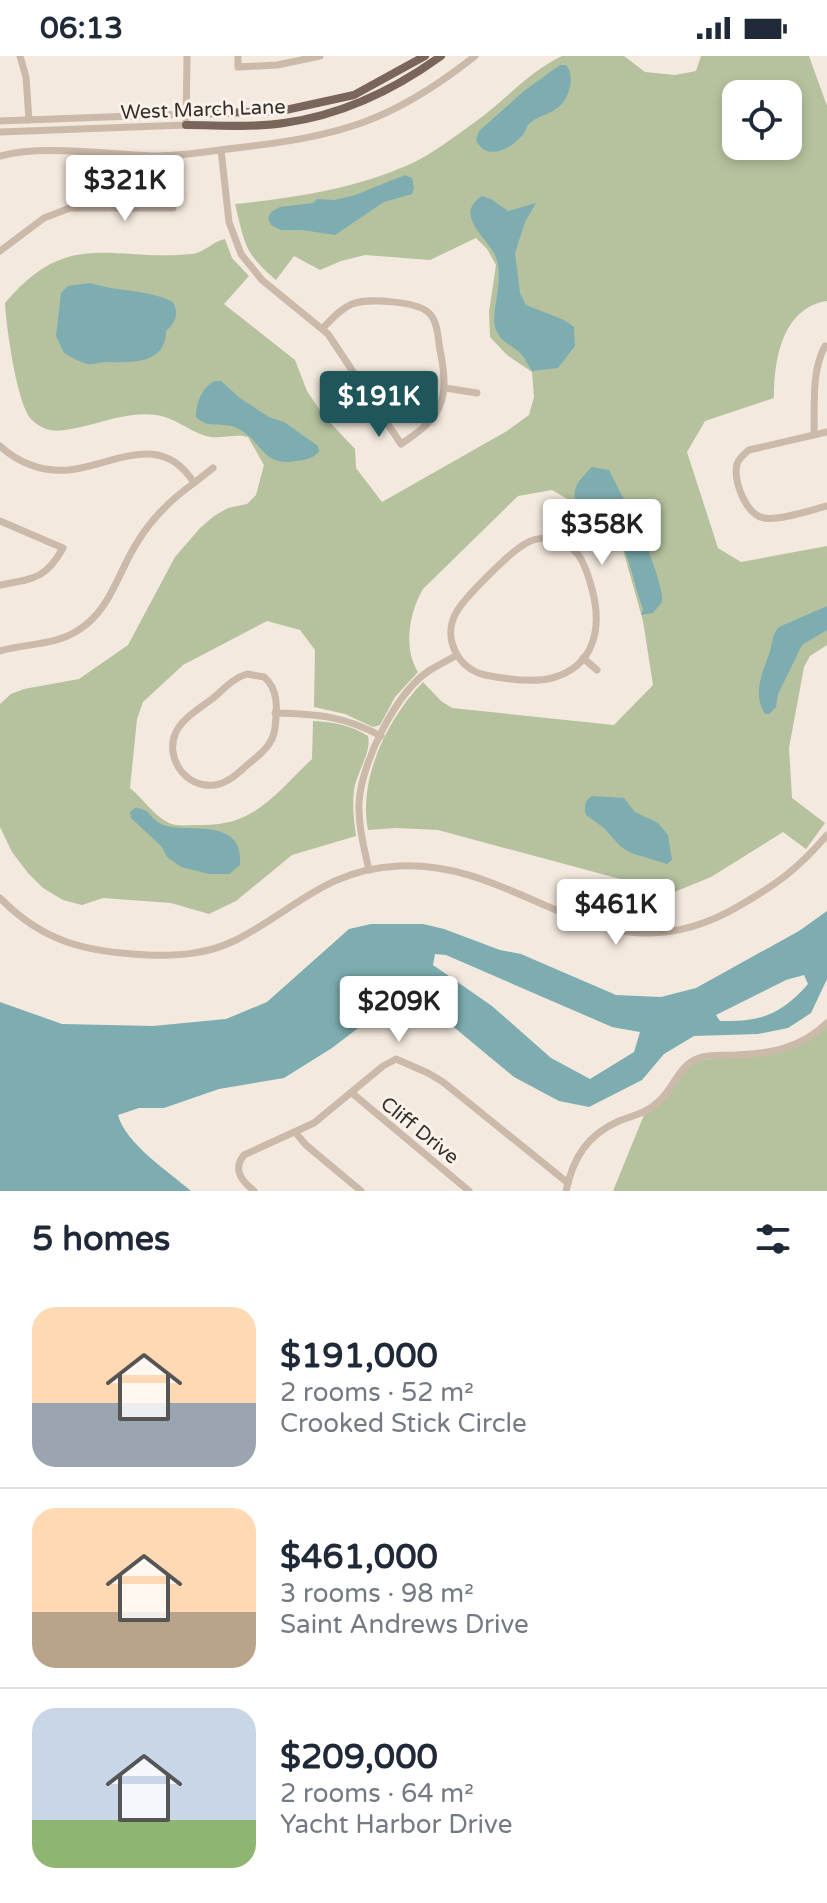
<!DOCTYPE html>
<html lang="en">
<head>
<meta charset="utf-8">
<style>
	body { margin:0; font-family:"Varela Round",sans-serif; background:#f2f2f3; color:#1f2937; height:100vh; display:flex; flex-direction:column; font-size:30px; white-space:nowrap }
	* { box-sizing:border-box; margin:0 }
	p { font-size:26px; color:#747a83 }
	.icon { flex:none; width:44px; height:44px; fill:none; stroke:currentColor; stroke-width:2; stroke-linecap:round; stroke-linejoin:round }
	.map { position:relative; height:1135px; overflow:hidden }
	.side { display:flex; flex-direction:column; background:#fff; flex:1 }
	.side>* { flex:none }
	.controls { position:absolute; left:722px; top:24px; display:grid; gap:16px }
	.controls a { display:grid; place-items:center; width:80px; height:80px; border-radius:16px; background:#fff; box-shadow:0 4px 12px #0003; font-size:40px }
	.price { position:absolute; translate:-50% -68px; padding:0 18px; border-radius:8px; background:#fff; color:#222; font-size:26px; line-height:52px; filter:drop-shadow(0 2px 4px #0008) }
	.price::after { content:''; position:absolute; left:50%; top:48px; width:24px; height:18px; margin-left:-12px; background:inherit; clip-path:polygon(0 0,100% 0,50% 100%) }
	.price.current { background:#1f565a; color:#fff }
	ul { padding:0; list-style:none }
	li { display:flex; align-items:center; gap:24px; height:200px; padding:0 32px }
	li+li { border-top:2px solid #e0e1e3 }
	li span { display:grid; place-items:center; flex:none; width:224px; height:160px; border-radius:24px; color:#555 }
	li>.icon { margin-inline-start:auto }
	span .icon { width:96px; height:96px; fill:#fffc; stroke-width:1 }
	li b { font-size:34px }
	h2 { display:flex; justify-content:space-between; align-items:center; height:96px; padding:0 32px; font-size:34px }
	.status { display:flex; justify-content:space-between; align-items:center; height:56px; padding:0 40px; background:#fff; direction:ltr }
	.status svg { height:22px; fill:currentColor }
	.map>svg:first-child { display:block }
</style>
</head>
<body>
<div class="status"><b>06:13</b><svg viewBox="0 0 49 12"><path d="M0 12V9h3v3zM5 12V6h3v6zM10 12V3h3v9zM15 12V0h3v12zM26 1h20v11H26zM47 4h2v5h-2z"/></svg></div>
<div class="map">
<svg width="827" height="1135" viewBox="0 0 827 1135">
	<rect width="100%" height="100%" fill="#f3e9de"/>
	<!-- green -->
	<g fill="#b6c29e" fill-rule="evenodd">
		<path d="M 562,0 L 624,0 L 645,16 L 675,19 L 696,15 L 701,0 L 809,0 L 827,50 L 827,245 C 782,252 774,304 774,342 L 705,365 L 687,396 L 718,492 L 741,506 L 827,490 L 827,589 L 810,600 L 804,611 L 789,692 L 792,742 L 825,767 L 806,793 L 783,776 L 711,821 L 672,837 L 438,774 L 396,772 L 368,774 C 358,723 387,663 423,626 L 441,645 L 452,652 L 614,669 L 653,629 L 643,565 L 618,476 L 610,468 L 552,434 L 518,440 L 423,533 C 409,557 403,592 418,616 L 395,641 L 380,669 L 373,671 L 345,658 L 314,651 L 315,594 L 300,574 L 267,565 L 183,609 L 143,646 L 137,663 L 130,732 C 142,742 154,759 167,766 C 175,771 189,769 198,769 C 254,771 274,739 312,703 L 313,665 C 333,666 351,669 368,680 C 372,696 356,717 354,735 C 352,749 354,765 356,780 L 292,799 L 236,845 L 209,858 L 171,847 L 103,842 L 82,849 L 63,844 L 43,832 L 28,817 L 12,796 L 0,771 L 0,648 L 11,638 L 24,633 L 79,623 L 128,589 L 175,501 L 200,472 L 214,460 L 228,452 L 247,448 L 256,439 L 264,409 L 248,381 C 234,377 219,384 206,380 C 189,375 174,361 156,359 C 124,355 96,370 65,374 C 52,376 43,374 32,364 C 17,350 6,269 5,247 C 69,171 111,206 192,198 C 204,197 213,185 225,183 L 232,202 L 249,220 L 224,248 L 295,304 L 307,335 L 323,359 L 355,393 L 356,412 L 382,446 L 507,375 L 529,359 L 534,341 L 532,316 L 507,299 L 490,281 L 489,256 L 496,209 L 487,193 L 476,182 L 430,204 L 365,199 L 341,205 L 320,214 L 294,200 L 276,224 C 244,197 245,188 235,148 C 293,142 354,133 408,109 C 431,99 454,81 475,66 C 505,45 528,16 562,0 ZM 736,38 L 788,38 L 788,90 L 736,90 Z"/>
		<path d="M 827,965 L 827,1135 L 613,1135 L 646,1054 L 660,1045 L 693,1005 C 741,1000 791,1000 827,965 Z"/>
	</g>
	<!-- water -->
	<g fill="#7dadb0" fill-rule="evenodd">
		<path d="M 560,9 L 566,9 C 575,18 570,40 561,49 C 552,58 536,60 528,69 C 526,72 525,77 522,80 C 510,93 486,106 476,84 L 479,75 L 524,35 Z"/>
		<polygon points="405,119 412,122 414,132 412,138 384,146 335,179 302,174 281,174 271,169 268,162 271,156 280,151 313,147 317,143 335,144 355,139"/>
		<path d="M 482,140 L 491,143 L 508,155 L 536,147 L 525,166 L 515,197 L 520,237 L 526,249 L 564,264 L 574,271 L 575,290 L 558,312 L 532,315 C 528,310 526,304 522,299 C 513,289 502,288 496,274 C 489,258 505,227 496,201 C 489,183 452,159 482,140 Z"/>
		<path d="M 90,227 C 117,236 148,233 173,246 C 179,258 176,266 166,275 C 166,308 131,307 107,306 C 101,306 93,309 87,308 C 80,306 71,301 64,297 L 56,280 L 61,237 L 68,230 Z"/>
		<path d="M 215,325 L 221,325 L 240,342 L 269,361 L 284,366 L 318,390 L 319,396 C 311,403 306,404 296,405 C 262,411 263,385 237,372 C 222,365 209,374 196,361 C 196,347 202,331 215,325 Z"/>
		<path d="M 592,411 L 609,414 C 629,455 653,494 662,539 L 662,546 L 653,557 L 641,559 L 643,553 C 624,498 631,477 576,445 C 570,432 583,420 592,411 Z"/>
		<path d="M 827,550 L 827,574 L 802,589 L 778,638 L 776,651 L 769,658 L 765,658 C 753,639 761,620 768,601 C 773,590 771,579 779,571 Z"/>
		<path d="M 592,740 L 624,742 L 635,756 L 658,767 L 668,779 L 672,804 L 667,808 L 631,797 L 620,790 L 604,772 L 586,759 C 584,752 584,744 592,740 Z"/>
		<path d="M 135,752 C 150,752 149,762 161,768 C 182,779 245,758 240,809 L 229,818 L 209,818 L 181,811 L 167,801 L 162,791 L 131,762 L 130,756 Z"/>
		<path d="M 827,855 L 827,923 L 811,957 L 788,972 L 758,978 L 694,980 L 664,998 L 642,1024 L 589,1051 L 559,1045 L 514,1021 L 444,963 L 400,949 L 387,950 L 332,992 L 284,1022 L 219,1033 L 164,1052 L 139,1052 L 118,1059 C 125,1087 169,1116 191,1135 L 0,1135 L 0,946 L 62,968 L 153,970 L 226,963 L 267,946 L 349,873 L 371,868 L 423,868 L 444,873 L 500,894 L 521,898 L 616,939 L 661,941 L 696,932 L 799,875 ZM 435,898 L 446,899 L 612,971 L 640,976 L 634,996 L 590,1023 L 551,1002 L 492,950 L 433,909 ZM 804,919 L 808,928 C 781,959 760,966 720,965 L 716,959 L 786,924 Z"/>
	</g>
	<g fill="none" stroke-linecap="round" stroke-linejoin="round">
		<!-- minor -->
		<g stroke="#cbb9aa" stroke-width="7">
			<polyline points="20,0 26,21 29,64"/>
			<polyline points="238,0 238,11 277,9 320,0"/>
			<polyline points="0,65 186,58"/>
			<polyline points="0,76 186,69 187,0"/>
			<path d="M 221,94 L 229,166 L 241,198 L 262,224 L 328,278 L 401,388 C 443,361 450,343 440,294 C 438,283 438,267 430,258 C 419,245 367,242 352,248 C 340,253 332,263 323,272"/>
			<path d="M 0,100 C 44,88 110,99 157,100 C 183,100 210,95 236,92 C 340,80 392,66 475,0"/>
			<polyline points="0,195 44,162 70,152 173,152 167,100"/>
			<polyline points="445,332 477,337"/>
			<path d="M 827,376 L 749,394 C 744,398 739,402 737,408 C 733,425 746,459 764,462 C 779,465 811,454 827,450"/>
			<path d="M 814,379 C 815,350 811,316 825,290 L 827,291"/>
			<path d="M 0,390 C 19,407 43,416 69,414 C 114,409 161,374 194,427 C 170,444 150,464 135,490 C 117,520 109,556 77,575 C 53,590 26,587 0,595"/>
			<polyline points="194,427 213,412"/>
			<path d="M 0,465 L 63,492 C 46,523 33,523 0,529"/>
			<path d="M 548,482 C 578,486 585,507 592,533 C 602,570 596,610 552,622 C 533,627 505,623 485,619 C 458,613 442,582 456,557 C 463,543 510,496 525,488 C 532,483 540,482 548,482 Z"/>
			<polyline points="583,602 597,614"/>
			<path d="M 247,618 L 264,621 C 279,633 277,654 275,672 C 273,690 259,699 246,710 C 237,718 228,727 215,729 C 186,733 164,702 176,676 C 183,662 200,652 212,643 C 223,634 233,622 247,618 Z"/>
			<path d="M 275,657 C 317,658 344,660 381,680"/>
			<path d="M 369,814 C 364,792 358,769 359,747 C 361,707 396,636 430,614 C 439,609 448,604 457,599"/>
			<path d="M 0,842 C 44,887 87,896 148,899 C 179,900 208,898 236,884 C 295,854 326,813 399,810 C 528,804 601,931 739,850 C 777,828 798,813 827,779"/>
			<polyline points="352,1037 469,1135"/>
			<polyline points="295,1076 306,1089 361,1135"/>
			<path d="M 254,1135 C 242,1125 232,1114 244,1099 L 314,1067 L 383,1010 L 396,1003 L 428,1017 L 443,1026 L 568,1127"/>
			<path d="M 566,1135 C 573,1102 587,1079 619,1065 C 632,1060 648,1056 658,1046 C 674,1033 678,1009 699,1002 C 711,998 724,1000 736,999 C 770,998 801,992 827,967"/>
		</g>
		<!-- major -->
		<g stroke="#7a655b" stroke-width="8">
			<polyline points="186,58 281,55 354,39 425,0"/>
			<path d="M 186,69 C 218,69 253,72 284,67 C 342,59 394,34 441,0"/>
		</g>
	</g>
	<g text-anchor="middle" stroke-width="6" stroke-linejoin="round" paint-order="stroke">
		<!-- street labels -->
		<g font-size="20" fill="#382e29" stroke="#faf3eb">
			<text transform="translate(203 53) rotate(-2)" y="7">West March Lane</text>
			<text transform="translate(420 1074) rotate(39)" y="7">Cliff Drive</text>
		</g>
	</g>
</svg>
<div class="controls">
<a><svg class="icon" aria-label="locate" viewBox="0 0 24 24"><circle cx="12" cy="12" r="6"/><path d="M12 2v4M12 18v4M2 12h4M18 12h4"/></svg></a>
</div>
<b class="price" style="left:125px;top:167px">$321K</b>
<b class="price current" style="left:379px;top:383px">$191K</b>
<b class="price" style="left:602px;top:511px">$358K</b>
<b class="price" style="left:616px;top:891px">$461K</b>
<b class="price" style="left:399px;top:988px">$209K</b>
</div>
<section class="side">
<h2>5 homes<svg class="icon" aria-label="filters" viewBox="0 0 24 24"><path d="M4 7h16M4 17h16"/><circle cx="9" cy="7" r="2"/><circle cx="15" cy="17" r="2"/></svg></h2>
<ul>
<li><span style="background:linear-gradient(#ffd9b3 60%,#9aa5b1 0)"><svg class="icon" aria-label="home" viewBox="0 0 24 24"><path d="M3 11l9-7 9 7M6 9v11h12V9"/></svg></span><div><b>$191,000</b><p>2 rooms · 52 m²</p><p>Crooked Stick Circle</p></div></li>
<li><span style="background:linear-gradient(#ffd9b3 65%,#b9a48a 0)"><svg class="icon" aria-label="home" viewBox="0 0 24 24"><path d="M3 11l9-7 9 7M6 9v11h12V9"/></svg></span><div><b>$461,000</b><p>3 rooms · 98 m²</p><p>Saint Andrews Drive</p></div></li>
<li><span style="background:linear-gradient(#c9d6e8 70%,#8fb573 0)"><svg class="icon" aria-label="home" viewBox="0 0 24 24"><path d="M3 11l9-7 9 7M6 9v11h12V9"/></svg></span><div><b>$209,000</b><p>2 rooms · 64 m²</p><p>Yacht Harbor Drive</p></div></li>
</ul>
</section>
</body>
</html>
